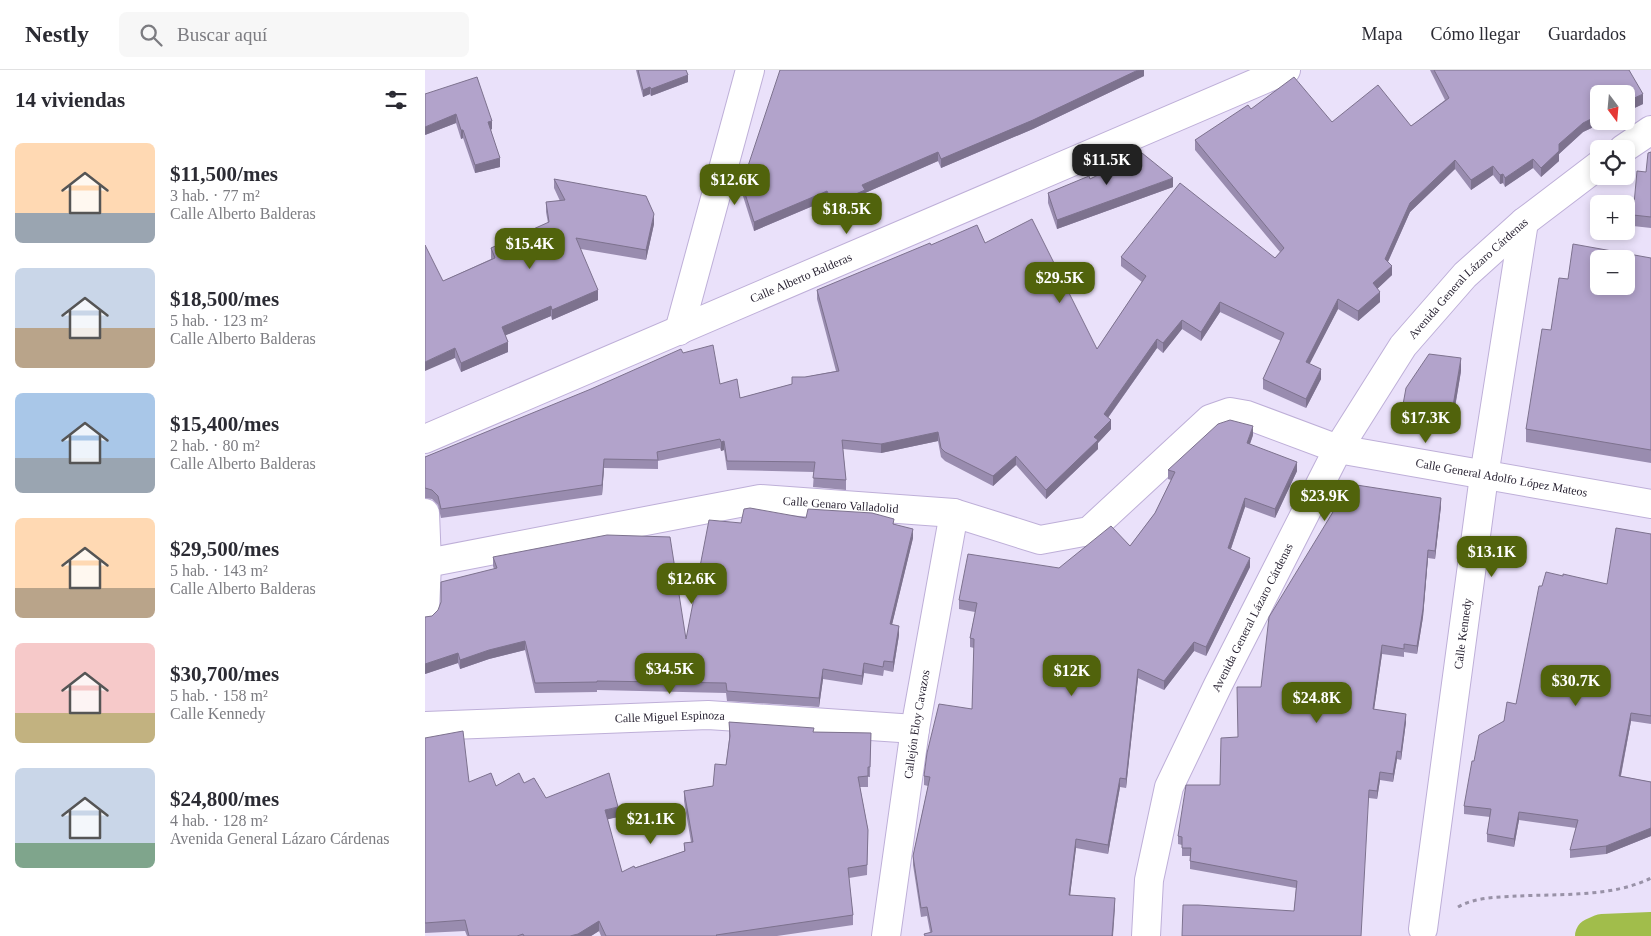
<!DOCTYPE html>
<html lang="es">
<head>
<meta charset="utf-8">
<style>
	body { margin:0; font-family:Georgia,serif; background:#f7f7f7; color:#2b2b33; height:100vh; display:flex; flex-direction:column; font-size:19px; white-space:nowrap }
	* { box-sizing:border-box; margin:0 }
	p { font-size:16px; color:#7c7c81 }
	.icon { flex:none; width:28px; height:28px; fill:none; stroke:currentColor; stroke-width:2; stroke-linecap:round; stroke-linejoin:round }
	.map { position:relative; flex:1; overflow:hidden }
	.details { display:flex; flex-direction:column; background:#fff; width:425px }
	.details>* { flex:none }
	.needle { width:32px; rotate:164deg }
	.fabs { position:absolute; left:1165px; top:15px; display:grid; gap:10px }
	.fabs a { display:grid; place-items:center; width:45px; height:45px; border-radius:8px; background:#fff; box-shadow:0 2px 8px #0003; font-size:25px }
	.price { position:absolute; translate:-50% -42px; padding:0 11px; border-radius:10px; background:#51630c; color:#fff; font-size:16px; line-height:32px; filter:drop-shadow(0 1px 2px #0008) }
	.price::after { content:''; position:absolute; left:50%; top:30px; width:15px; height:11px; margin-left:-8px; background:inherit; clip-path:polygon(0 0,100% 0,50% 100%) }
	.price.selected { background:#222; color:#fff }
	ul { padding:0; list-style:none }
	li { display:flex; align-items:center; gap:15px; height:125px; padding:0 15px }
	li span { display:grid; place-items:center; flex:none; width:140px; height:100px; border-radius:8px; color:#555 }
	li>.icon { margin-inline-start:auto }
	span .icon { width:60px; height:60px; fill:#fffc; stroke-width:1 }
	li b { font-size:21px }
	h2 { display:flex; justify-content:space-between; align-items:center; height:60px; padding:0 15px; font-size:21px }
	header { display:flex; align-items:center; gap:30px; box-sizing:border-box; height:70px; padding:0 25px; background:#fff; border-bottom:1px solid #e1e1e2 }
	header strong { font-size:24px }
	nav { display:flex; gap:28px; margin-inline-start:auto; font-size:18px }
	.search { width:350px; height:45px; background:#f7f7f7; display:flex; align-items:center; gap:12px; box-sizing:border-box; padding:0 18px; border-radius:8px; color:#7c7c81; font-size:19px }
	main { display:flex; flex:1; min-height:0 }
	.map>svg:first-child { display:block }
</style>
</head>
<body>
<header>
<strong>Nestly</strong>
<div class="search"><svg class="icon" aria-label="search" viewBox="0 0 24 24"><circle cx="10" cy="10" r="6"/><path d="M15 15l6 6"/></svg>Buscar aquí</div>
<nav><a>Mapa</a><a>Cómo llegar</a><a>Guardados</a></nav>
</header>
<main>
<section class="details">
<h2>14 viviendas<svg class="icon" aria-label="filters" viewBox="0 0 24 24"><path d="M4 7h16M4 17h16"/><circle cx="9" cy="7" r="2"/><circle cx="15" cy="17" r="2"/></svg></h2>
<ul>
<li><span style="background:linear-gradient(#ffd9b3 70%,#9aa5b1 0)"><svg class="icon" aria-label="home" viewBox="0 0 24 24"><path d="M3 11l9-7 9 7M6 9v11h12V9"/></svg></span><div><b>$11,500/mes</b><p>3 hab. · 77 m²</p><p>Calle Alberto Balderas</p></div></li>
<li><span style="background:linear-gradient(#c9d6e8 60%,#b9a48a 0)"><svg class="icon" aria-label="home" viewBox="0 0 24 24"><path d="M3 11l9-7 9 7M6 9v11h12V9"/></svg></span><div><b>$18,500/mes</b><p>5 hab. · 123 m²</p><p>Calle Alberto Balderas</p></div></li>
<li><span style="background:linear-gradient(#a9c7e8 65%,#9aa5b1 0)"><svg class="icon" aria-label="home" viewBox="0 0 24 24"><path d="M3 11l9-7 9 7M6 9v11h12V9"/></svg></span><div><b>$15,400/mes</b><p>2 hab. · 80 m²</p><p>Calle Alberto Balderas</p></div></li>
<li><span style="background:linear-gradient(#ffd9b3 70%,#b9a48a 0)"><svg class="icon" aria-label="home" viewBox="0 0 24 24"><path d="M3 11l9-7 9 7M6 9v11h12V9"/></svg></span><div><b>$29,500/mes</b><p>5 hab. · 143 m²</p><p>Calle Alberto Balderas</p></div></li>
<li><span style="background:linear-gradient(#f6c9c9 70%,#c2b280 0)"><svg class="icon" aria-label="home" viewBox="0 0 24 24"><path d="M3 11l9-7 9 7M6 9v11h12V9"/></svg></span><div><b>$30,700/mes</b><p>5 hab. · 158 m²</p><p>Calle Kennedy</p></div></li>
<li><span style="background:linear-gradient(#c9d6e8 75%,#7fa58c 0)"><svg class="icon" aria-label="home" viewBox="0 0 24 24"><path d="M3 11l9-7 9 7M6 9v11h12V9"/></svg></span><div><b>$24,800/mes</b><p>4 hab. · 128 m²</p><p>Avenida General Lázaro Cárdenas</p></div></li>
</ul>
</section>
<div class="map">
<svg width="1226" height="866" viewBox="0 0 1226 866">
	<rect width="100%" height="100%" fill="#eae1fa"/>
	<g fill="none" stroke-linecap="round" stroke-linejoin="round">
		<!-- canal -->
		<polyline stroke="#a1bd4b" stroke-width="36" points="1168,866 1177,862 1226,860"/>
		<!-- minor casing -->
		<g stroke="#beafd8" stroke-width="30">
			<g id="minor">
				<polyline points="1198,79 1226,60"/>
				<polyline points="254,261 325,0"/>
				<path id="s1" d="M 0,369 L 861,0"/>
				<polyline points="0,443 2,493 0,541"/>
				<path id="s2" d="M 2,493 L 335,429 L 529,443 L 615,470 L 664,461 L 785,349 L 805,342 L 822,345 L 913,379 L 1226,434"/>
				<path id="s3" d="M 0,656 L 283,645 L 490,659"/>
				<path id="s4" d="M 998,859 L 1059,406 L 1099,152"/>
				<path id="s5" d="M 461,866 L 490,659 L 529,443"/>
				<path id="s6" d="M 721,866 L 724,810 L 744,717 L 793,615 L 913,379 L 978,276 L 1040,205 L 1099,152 L 1174,95"/>
			</g>
		</g>
		<!-- path -->
		<path stroke="#9992a7" stroke-width="3" stroke-dasharray="4 4" stroke-linecap="butt" d="M 1033,837 C 1050,827 1074,827 1093,826 C 1134,824 1189,827 1226,808"/>
		<!-- minor -->
		<use href="#minor" stroke="#fff" stroke-width="28"/>
	</g>
	<!-- wall -->
	<g fill="#998caf">
		<polygon points="211,0 261,0 263,12 226,26 225,24 218,27"/>
		<polygon points="719,0 719,6 608,59 516,98 513,91 440,123 440,130 408,144 402,130 329,161 317,123 317,114"/>
		<polygon points="1005,0 1204,0 1218,34 1158,62 1134,84 1134,91 1116,107 1108,98 1080,117 1078,113 1075,114 1068,105 1046,120 1030,99 985,142 963,192 967,205 952,219 955,232 933,251 913,239 884,294 896,309 881,338 838,319 838,309 856,271 795,242 776,271 757,259 738,283 732,278 683,348 686,359 673,373 673,379 621,429 591,395 568,416 520,391 516,387 513,371 456,383 418,379 421,410 421,420 388,417 389,402 302,400 299,380 296,381 295,378 233,391 233,399 179,398 177,425 16,448 13,435 7,429 0,428 0,387 258,283 295,314 315,328 367,314 367,307 380,307 411,301 392,229 392,220 506,175 560,173 672,279 717,212 696,196 696,187 850,188 855,182 770,80 770,70 826,39 907,52 986,56 1020,30"/>
		<polygon points="52,7 67,59 66,60 75,97 50,103 38,68 36,69 31,53 0,65"/>
		<polygon points="1226,82 1226,158 1208,156 1208,145 1221,102"/>
		<polygon points="129,109 229,154 221,190 156,179 173,230 127,250 126,246 80,265 83,282 36,302 30,288 18,211 66,189 66,178 123,153 121,142 121,132 135,131 129,118"/>
		<polygon points="665,109 748,117 632,159 623,133 623,123"/>
		<polygon points="1226,188 1226,393 1101,372 1101,359 1126,260 1143,209"/>
		<polygon points="1036,301 1026,361 977,353 977,340"/>
		<polygon points="828,365 825,374 872,401 850,448 820,437 806,479 825,497 781,586 769,581 739,620 713,608 701,718 695,717 683,784 651,778 645,825 690,837 505,862 502,846 496,847 488,795 488,786 503,716 499,715 499,706 547,639 549,578 545,577 545,568 550,542 534,539 534,530 705,476 730,443 746,410 743,409 743,400"/>
		<polygon points="1016,436 1010,489 1003,488 998,547 992,584 979,582 979,587 957,584 949,639 981,652 976,690 972,689 968,712 955,710 952,729 944,728 869,841 871,818 765,799 765,786 757,786 757,775 753,774 753,766 795,715 813,667 836,617"/>
		<polygon points="381,448 469,454 488,468 467,554 474,565 468,602 459,600 458,606 439,603 437,615 398,609 394,637 302,631 301,623 172,620 172,622 110,623 100,580 64,589 35,599 33,593 0,604 0,547 7,546 69,499 68,496 68,487 261,569 316,453"/>
		<polygon points="1226,464 1226,654 1206,651 1196,706 1226,712 1226,766 1181,784 1145,788 1145,780 1151,758 1094,750 1089,777 1062,772 1062,764 1065,747 1039,744 1039,736 1049,691 1091,634 1117,516 1138,506 1182,514"/>
		<polygon points="304,652 389,662 446,663 445,707 443,707 443,717 435,717 443,760 442,805 424,808 428,845 428,855 352,866 176,866 174,861 166,866 42,866 40,861 0,863 0,668 44,712 71,716 99,713 121,728 193,747 182,749 197,802 259,781 259,773 266,772 259,731 259,721 288,716 301,695 304,670"/>
	</g>
	<!-- shaded-wall -->
	<g fill="#7d728e">
		<polygon points="713,0 719,0 719,6 608,59 516,98 516,89"/>
		<polygon points="263,5 263,12 226,26 226,19"/>
		<polygon points="225,17 225,24 218,27 218,20"/>
		<polygon points="1218,24 1218,34 1201,42 1201,32"/>
		<polygon points="31,44 31,53 0,65 0,57"/>
		<polygon points="1174,45 1174,51 1181,51 1158,62 1134,84 1134,91 1116,107 1116,98 1134,74 1158,53"/>
		<polygon points="67,51 67,59 63,60 63,52"/>
		<polygon points="36,60 38,60 38,68 36,69"/>
		<polygon points="513,82 513,91 440,123 440,130 408,144 408,134 437,115"/>
		<polygon points="75,88 75,97 50,103 50,95"/>
		<polygon points="1108,89 1108,98 1080,117 1080,108"/>
		<polygon points="1030,90 1030,99 985,142 960,198 960,189 985,133"/>
		<polygon points="1068,96 1068,105 1046,120 1046,110"/>
		<polygon points="1078,104 1078,113 1075,114 1075,105"/>
		<polygon points="748,108 748,117 632,159 632,150"/>
		<polygon points="402,121 402,130 329,161 329,152"/>
		<polygon points="229,144 229,154 221,190 221,180"/>
		<polygon points="967,196 967,205 948,223 948,213"/>
		<polygon points="173,220 173,230 127,250 127,240"/>
		<polygon points="955,222 955,232 933,251 933,241"/>
		<polygon points="913,229 913,239 881,301 881,292"/>
		<polygon points="795,232 795,242 776,271 776,262"/>
		<polygon points="126,236 126,246 77,267 77,257"/>
		<polygon points="757,250 757,259 738,283 738,273"/>
		<polygon points="732,269 732,278 679,353 679,344"/>
		<polygon points="83,272 83,282 36,302 36,293"/>
		<polygon points="30,278 30,288 0,301 0,292"/>
		<polygon points="1036,288 1036,301 1026,361 1026,348"/>
		<polygon points="896,299 896,309 881,338 881,329"/>
		<polygon points="686,350 686,359 673,373 673,379 621,429 621,420 669,367"/>
		<polygon points="828,356 828,365 822,382 822,373"/>
		<polygon points="513,362 513,371 456,383 456,374"/>
		<polygon points="299,371 299,380 296,381 296,372"/>
		<polygon points="591,386 591,395 568,416 568,406"/>
		<polygon points="179,389 179,398 177,425 177,415"/>
		<polygon points="872,392 872,401 850,448 850,439"/>
		<polygon points="820,428 820,437 803,487 803,478"/>
		<polygon points="1016,428 1016,436 1010,489 1010,481"/>
		<polygon points="488,459 488,468 465,563 465,554"/>
		<polygon points="1003,480 1003,488 998,547 992,584 992,576"/>
		<polygon points="825,488 825,497 781,586 781,577"/>
		<polygon points="474,556 474,565 468,602 468,592"/>
		<polygon points="100,571 100,580 64,589 35,599 35,590 64,580"/>
		<polygon points="769,572 769,581 739,620 739,611"/>
		<polygon points="957,575 957,584 948,647 948,639"/>
		<polygon points="33,583 33,593 0,604 0,594"/>
		<polygon points="439,593 439,603 437,615 437,606"/>
		<polygon points="398,599 398,609 394,637 394,628"/>
		<polygon points="713,599 713,608 701,718 701,709"/>
		<polygon points="1206,643 1206,651 1194,714 1194,706"/>
		<polygon points="981,644 981,652 976,690 976,682"/>
		<polygon points="972,681 972,689 968,712 968,704"/>
		<polygon points="955,702 955,710 952,729 952,721"/>
		<polygon points="695,708 695,717 683,784 683,775"/>
		<polygon points="193,737 193,747 180,750 180,740"/>
		<polygon points="1094,742 1094,750 1089,777 1089,769"/>
		<polygon points="1226,758 1226,766 1181,784 1181,776"/>
		<polygon points="651,769 651,778 644,834 644,825"/>
		<polygon points="690,828 690,837 688,866 687,866"/>
		<polygon points="174,851 174,861 166,866 145,866"/>
	</g>
	<!-- building -->
	<g fill="#b2a3cb" stroke="#7d728e" fill-rule="evenodd">
		<polygon points="213,0 261,0 263,5 226,19 225,17 218,20"/>
		<polygon points="355,0 713,0 608,50 516,89 513,82 437,115 440,120 408,134 402,121 329,152 317,114"/>
		<polygon points="1009,0 1204,0 1218,24 1201,32 1201,24 1174,24 1174,45 1158,53 1134,74 1134,81 1116,98 1108,89 1080,108 1078,104 1075,105 1068,96 1046,110 1030,90 985,133 960,189 967,196 948,213 955,222 933,241 913,229 881,292 896,299 881,329 838,309 859,263 795,232 776,262 757,250 738,273 732,269 679,344 686,350 669,367 673,370 621,420 591,386 568,406 520,382 516,378 513,362 456,374 417,370 421,410 388,408 390,392 302,391 299,371 296,372 295,369 232,382 233,390 179,389 177,415 16,439 13,426 7,420 0,418 0,387 166,319 256,279 258,283 288,275 295,314 312,309 315,328 367,314 367,307 380,307 414,301 392,220 505,173 506,175 552,155 560,173 607,149 672,279 721,206 696,187 755,113 850,188 859,178 770,70 823,35 826,39 869,7 907,52 953,15 986,56 1024,28"/>
		<polygon points="52,7 67,51 63,52 75,88 50,95 38,60 36,60 31,44 0,57 0,24"/>
		<polygon points="1226,82 1226,147 1208,145 1212,101 1221,102 1223,83"/>
		<polygon points="717,83 748,108 632,150 623,123 664,106 665,109"/>
		<polygon points="129,109 221,126 229,144 221,180 151,168 173,220 127,240 126,236 77,257 83,272 36,293 30,278 0,292 0,175 18,211 70,188 66,178 124,152 121,132 140,130"/>
		<path d="M 1148,174 L 1226,188 L 1226,380 L 1101,359 L 1117,259 L 1126,260 L 1134,208 L 1143,209 ZM 1174,189 L 1201,189 L 1201,216 L 1174,216 Z"/>
		<polygon points="1004,284 1036,288 1026,348 977,340 981,318"/>
		<polygon points="805,350 828,356 822,373 872,392 850,439 820,428 803,478 825,488 781,577 769,572 739,611 713,599 701,709 695,708 683,775 651,769 644,825 690,828 687,866 500,866 499,864 507,862 502,837 496,838 488,786 505,707 499,706 502,683 514,634 547,639 549,569 545,568 552,533 534,530 543,484 634,498 686,456 705,476 730,443 750,402 743,400 793,354"/>
		<polygon points="925,414 1016,428 1010,481 1003,480 998,539 992,576 979,574 979,579 957,575 948,639 981,644 976,682 972,681 968,704 955,702 952,721 944,720 936,866 757,866 758,835 773,835 869,841 872,811 765,791 766,778 757,778 757,767 753,766 761,715 795,715 796,668 813,667 812,617 836,617 844,547"/>
		<polygon points="325,438 381,448 383,439 447,443 469,449 468,454 488,459 465,554 474,556 468,592 459,591 458,597 439,593 437,606 398,599 394,628 302,621 301,613 172,611 172,612 110,613 100,571 64,580 35,590 33,583 0,594 0,547 7,546 13,540 16,532 16,512 72,498 68,487 182,465 245,467 261,569 284,450 316,453 319,439"/>
		<polygon points="1191,458 1226,464 1226,646 1206,643 1194,706 1226,712 1226,758 1181,776 1145,780 1153,750 1094,742 1089,769 1062,764 1066,739 1039,736 1047,691 1049,691 1054,665 1079,651 1082,632 1091,634 1114,516 1117,516 1121,502 1138,506 1138,504 1182,514"/>
		<polygon points="304,652 389,658 388,662 446,663 445,697 443,697 443,706 433,707 443,760 442,795 423,798 428,845 291,865 292,866 181,866 174,851 153,864 145,866 99,866 98,864 92,866 44,866 40,850 0,853 0,668 38,661 44,712 66,703 71,716 94,703 99,713 109,708 121,728 184,703 193,737 180,740 197,802 209,796 210,798 260,781 259,773 268,772 259,721 288,716 290,694 301,695 305,666"/>
	</g>
	<g text-anchor="middle" stroke-width="4" stroke-linejoin="round" paint-order="stroke">
		<!-- street labels -->
		<g font-size="12" fill="#251f2f" stroke="#f4f1fa">
			<text dy="4" stroke="none"><textPath href="#s1" startOffset="409">Calle Alberto Balderas</textPath></text>
			<text dy="4" stroke="none"><textPath href="#s6" startOffset="745">Avenida General Lázaro Cárdenas</textPath></text>
			<text dy="4" stroke="none"><textPath href="#s2" startOffset="1140">Calle General Adolfo López Mateos</textPath></text>
			<text dy="4" stroke="none"><textPath href="#s2" startOffset="420">Calle Genaro Valladolid</textPath></text>
			<text dy="4" stroke="none"><textPath href="#s6" startOffset="340">Avenida General Lázaro Cárdenas</textPath></text>
			<text dy="4" stroke="none"><textPath href="#s4" startOffset="298">Calle Kennedy</textPath></text>
			<text dy="4" stroke="none"><textPath href="#s3" startOffset="245">Calle Miguel Espinoza</textPath></text>
			<text dy="4" stroke="none"><textPath href="#s5" startOffset="214">Callejón Eloy Cavazos</textPath></text>
		</g>
	</g>
</svg>
<div class="fabs">
<a><svg class="needle" viewBox="-14 -14 28 28"><path d="M0-13l5 13h-10z" fill="#e53935"/><path d="M0 13l5-13h-10z" fill="#7c7c81"/></svg></a>
<a><svg class="icon" aria-label="locate" viewBox="0 0 24 24"><circle cx="12" cy="12" r="6"/><path d="M12 2v4M12 18v4M2 12h4M18 12h4"/></svg></a>
<a>+</a>
<a>−</a>
</div>
<b class="price selected" style="left:682px;top:116px">$11.5K</b>
<b class="price" style="left:310px;top:136px">$12.6K</b>
<b class="price" style="left:422px;top:165px">$18.5K</b>
<b class="price" style="left:105px;top:200px">$15.4K</b>
<b class="price" style="left:635px;top:234px">$29.5K</b>
<b class="price" style="left:1001px;top:374px">$17.3K</b>
<b class="price" style="left:900px;top:452px">$23.9K</b>
<b class="price" style="left:1067px;top:508px">$13.1K</b>
<b class="price" style="left:267px;top:535px">$12.6K</b>
<b class="price" style="left:245px;top:625px">$34.5K</b>
<b class="price" style="left:647px;top:627px">$12K</b>
<b class="price" style="left:1151px;top:637px">$30.7K</b>
<b class="price" style="left:892px;top:654px">$24.8K</b>
<b class="price" style="left:226px;top:775px">$21.1K</b>
</div>
</main>
</body>
</html>
